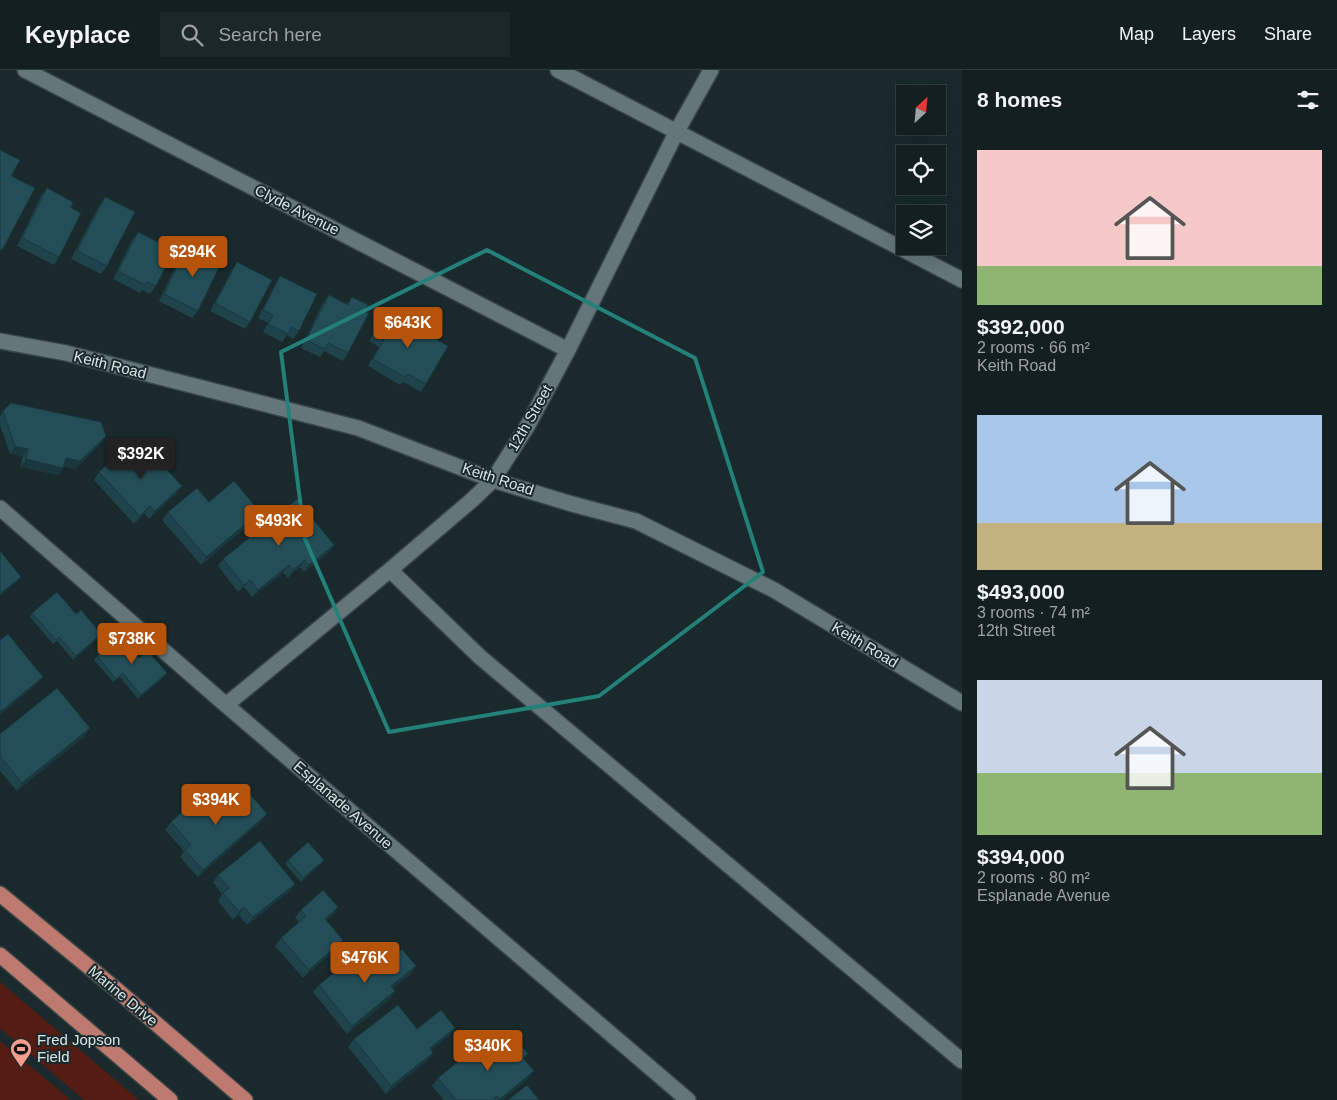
<!DOCTYPE html>
<html lang="en">
<head>
<meta charset="utf-8">
<style>
	body { margin:0; font-family:Arial,sans-serif; background:#1c272a; color:#f1f3f6; height:100vh; display:flex; flex-direction:column; font-size:19px; white-space:nowrap }
	* { box-sizing:border-box; margin:0 }
	p { font-size:16px; color:#9da2a5 }
	.icon { flex:none; width:28px; height:28px; fill:none; stroke:currentColor; stroke-width:2; stroke-linecap:round; stroke-linejoin:round }
	.map { position:relative; flex:1; overflow:hidden }
	.panel { display:flex; flex-direction:column; background:#131f21; width:375px }
	.panel>* { flex:none }
	.needle { width:32px; rotate:26deg }
	.controls { position:absolute; left:896px; top:15px; display:grid; gap:10px }
	.controls a { display:grid; place-items:center; width:50px; height:50px; border-radius:0px; background:#131f21; box-shadow:0 5px 20px #0002,0 0 0 1px #323d3f; font-size:25px }
	.price { position:absolute; translate:-50% -42px; padding:0 11px; border-radius:5px; background:#b45309; color:#fff; font-size:16px; line-height:32px; filter:drop-shadow(0 1px 2px #0008) }
	.price::after { content:''; position:absolute; left:50%; top:30px; width:15px; height:11px; margin-left:-8px; background:inherit; clip-path:polygon(0 0,100% 0,50% 100%) }
	.price.current { background:#222; color:#fff }
	ul { padding:0; list-style:none }
	li { display:grid; align-content:center; gap:10px; height:265px; padding:0 15px }
	li span { display:grid; place-items:center; height:155px; border-radius:0px; color:#555 }
	li>.icon { margin-inline-start:auto }
	span .icon { width:90px; height:90px; fill:#fffc; stroke-width:1 }
	li b { font-size:21px }
	h2 { display:flex; justify-content:space-between; align-items:center; height:60px; padding:0 15px; font-size:21px }
	header { display:flex; align-items:center; gap:30px; box-sizing:border-box; height:70px; padding:0 25px; background:#131f21; border-bottom:1px solid #323d3f }
	header strong { font-size:24px }
	nav { display:flex; gap:28px; margin-inline-start:auto; font-size:18px }
	.search { width:350px; height:45px; background:#1c272a; display:flex; align-items:center; gap:12px; box-sizing:border-box; padding:0 18px; border-radius:0px; color:#9da2a5; font-size:19px }
	main { display:flex; flex:1; min-height:0 }
	.map>svg:first-child { display:block }
</style>
</head>
<body>
<header>
<strong>Keyplace</strong>
<div class="search"><svg class="icon" aria-label="search" viewBox="0 0 24 24"><circle cx="10" cy="10" r="6"/><path d="M15 15l6 6"/></svg>Search here</div>
<nav><a>Map</a><a>Layers</a><a>Share</a></nav>
</header>
<main>
<div class="map">
<svg width="962" height="1030" viewBox="0 0 962 1030">
	<rect width="100%" height="100%" fill="#19292c"/>
	<!-- green -->
	<g fill="#551c13">
		<polygon points="0,912 139,1030 84,1030 0,958"/>
		<polygon points="0,971 6,976 71,1030 0,1030"/>
	</g>
	<g fill="none" stroke-linecap="round" stroke-linejoin="round">
		<!-- minor casing -->
		<g stroke="#374448" stroke-width="18">
			<g id="minor">
				<polyline points="25,0 568,280"/>
				<polyline points="558,0 962,210"/>
				<polyline points="0,271 66,283 358,358 493,410 572,434 636,451 774,520 962,633"/>
				<polyline points="0,438 226,635 688,1030"/>
				<polyline points="390,500 480,587 962,991"/>
				<polyline points="226,635 390,500 472,430 493,410 528,355 568,280 677,61 711,0"/>
			</g>
		</g>
		<!-- major casing -->
		<g stroke="#374448" stroke-width="18">
			<g id="major">
				<polyline points="0,824 117,920 245,1030"/>
				<polyline points="0,885 170,1030"/>
			</g>
		</g>
		<!-- minor -->
		<use href="#minor" stroke="#64767a" stroke-width="15"/>
		<!-- major -->
		<use href="#major" stroke="#be7a6e" stroke-width="15"/>
	</g>
	<!-- wall -->
	<g fill="#1f434b">
		<polygon points="47,118 59,187 54,195 17,176 41,126"/>
		<polygon points="105,127 107,196 101,204 71,189 100,134"/>
		<polygon points="138,162 156,216 150,224 142,220 140,223 113,209 132,170"/>
		<polygon points="186,178 197,183 201,178 198,241 192,248 159,231 181,185"/>
		<polygon points="237,192 250,252 245,259 210,241 232,200"/>
		<polygon points="280,206 299,261 293,269 287,265 282,272 263,262 268,253 258,248 275,214"/>
		<polygon points="329,225 347,234 352,227 364,241 348,283 343,291 324,281 320,287 301,278 323,233"/>
		<polygon points="387,242 426,314 421,322 403,312 400,315 368,296 379,277 369,271"/>
		<polygon points="3,341 100,374 75,399 64,396 58,405 20,397 23,386 10,384 0,355 0,346"/>
		<polygon points="132,389 176,424 149,449 145,444 134,454 94,410 99,402"/>
		<polygon points="209,432 255,450 201,495 162,450 168,442"/>
		<polygon points="334,475 328,483 304,502 300,497 288,508 283,503 252,527 244,517 238,522 218,496 223,489"/>
		<polygon points="32,543 76,544 98,568 73,590 57,571 53,574 30,547"/>
		<polygon points="97,586 139,588 164,607 138,629 120,607 113,612 94,590"/>
		<polygon points="90,658 85,666 17,721 0,701 0,664"/>
		<polygon points="227,742 262,751 198,807 180,787 184,781 165,760 171,752"/>
		<polygon points="288,790 324,790 321,794 301,812 285,794"/>
		<polygon points="218,805 295,814 289,822 247,855 239,845 233,850 218,831 222,824 213,812"/>
		<polygon points="338,837 333,845 326,851 343,870 337,878 303,908 275,876 281,868 299,852 295,848 301,840"/>
		<polygon points="378,899 411,904 393,918 395,921 390,929 347,964 313,922 319,915"/>
		<polygon points="455,958 450,965 431,980 428,990 386,1024 348,977 354,969 417,959"/>
		<polygon points="528,984 524,989 528,1009 502,1030 444,1030 432,1016 438,1008"/>
	</g>
	<!-- shaded-wall -->
	<g fill="#19373d">
		<polygon points="106,366 100,374 75,399 60,396 66,388"/>
		<polygon points="15,376 28,379 23,386 10,384"/>
		<polygon points="26,389 63,398 58,405 20,397"/>
		<polygon points="182,416 176,424 149,449 155,441"/>
		<polygon points="150,436 145,444 134,454 140,446"/>
		<polygon points="260,442 255,450 201,495 206,487"/>
		<polygon points="334,475 328,483 304,502 309,495"/>
		<polygon points="305,490 300,497 288,508 293,500"/>
		<polygon points="289,495 283,503 252,527 258,520"/>
		<polygon points="21,507 18,511 0,526 0,524"/>
		<polygon points="250,510 244,517 238,522 244,515"/>
		<polygon points="101,564 98,568 73,590 76,586"/>
		<polygon points="167,603 164,607 138,629 141,625"/>
		<polygon points="43,607 37,614 0,645 0,642"/>
		<polygon points="90,658 85,666 17,721 22,713"/>
		<polygon points="267,744 262,751 198,807 203,800"/>
		<polygon points="324,790 321,794 301,812 303,808"/>
		<polygon points="295,814 289,822 247,855 253,847"/>
		<polygon points="244,837 239,845 233,850 239,842"/>
		<polygon points="338,837 333,845 319,857 325,849"/>
		<polygon points="343,870 337,878 303,908 309,900"/>
		<polygon points="416,896 411,904 385,924 391,916"/>
		<polygon points="395,921 390,929 347,964 352,956"/>
		<polygon points="455,958 450,965 424,986 430,978"/>
		<polygon points="433,983 428,990 386,1024 391,1016"/>
		<polygon points="534,1001 528,1009 502,1030 499,1030"/>
	</g>
	<!-- building -->
	<g fill="#244e57" stroke="#19373d">
		<polygon points="0,80 20,90 11,106 35,118 2,180 0,179"/>
		<polygon points="47,118 73,132 71,138 81,143 59,187 22,168"/>
		<polygon points="105,127 135,142 107,196 77,181"/>
		<polygon points="138,162 174,180 156,216 147,212 145,215 118,201"/>
		<polygon points="186,178 198,183 201,178 223,189 198,241 164,224"/>
		<polygon points="237,192 272,210 250,252 215,233"/>
		<polygon points="280,206 317,224 299,261 292,257 288,264 268,254 273,245 263,240"/>
		<polygon points="329,225 348,235 352,227 368,235 364,241 369,243 348,283 328,273 325,279 306,270"/>
		<polygon points="387,242 448,276 426,314 408,304 405,307 373,289 384,270 374,264"/>
		<polygon points="11,333 101,352 106,366 80,391 66,388 63,398 26,389 28,379 15,376 3,341"/>
		<polygon points="146,377 182,416 155,441 150,436 140,446 99,402 124,380 132,389"/>
		<polygon points="234,411 260,442 206,487 168,442 197,418 209,432"/>
		<polygon points="297,429 334,475 309,495 305,490 293,500 289,495 258,520 250,510 244,515 223,489"/>
		<polygon points="0,481 21,507 0,524"/>
		<polygon points="57,522 76,544 81,540 101,564 76,586 59,567 56,570 32,543"/>
		<polygon points="8,564 43,607 0,642 0,570"/>
		<polygon points="120,566 139,588 148,581 167,603 141,625 123,603 116,609 97,586"/>
		<polygon points="57,618 90,658 22,713 0,686 0,664"/>
		<polygon points="207,720 227,742 249,723 267,744 203,800 185,780 191,775 171,752"/>
		<polygon points="260,771 295,814 253,847 244,837 239,842 223,823 229,818 218,805"/>
		<polygon points="308,772 324,790 303,808 288,790"/>
		<polygon points="323,820 338,837 325,849 343,870 309,900 281,868 306,846 301,840"/>
		<polygon points="363,879 378,899 402,879 416,896 391,916 395,921 352,956 319,915"/>
		<polygon points="398,935 417,959 441,940 455,958 430,978 433,983 391,1016 354,969"/>
		<polygon points="514,966 528,984 523,988 534,1001 500,1029 497,1026 492,1030 456,1030 438,1008 487,968 497,980"/>
		<polygon points="527,1015 539,1030 508,1030"/>
	</g>
	<!-- marked area -->
	<path fill="none" stroke="#23817a" stroke-width="4" stroke-linejoin="round" d="M 487,180 L 695,288 L 763,502 L 599,626 L 389,662 L 305,469 L 281,282 Z"/>
	<!-- icons -->
	<defs>
		<g id="stadium-pin" transform="scale(1.125)"><path d="M0 17L-7.5 6A9.5 9.5 0 1 1 7.5 6Z" fill="#f49d8d" stroke="#19292c"/><path d="M0-5a6.5 5 0 1 0 0 10a6.5 5 0 1 0 0-10ZM-3.5-1.8h7v3.6h-7Z" fill="#111"/></g>
	</defs>
	<g fill-rule="evenodd">
		<use href="#stadium-pin" x="21" y="979"/>
	</g>
	<g text-anchor="middle" stroke-width="4" stroke-linejoin="round" paint-order="stroke">
		<!-- street labels -->
		<g font-size="15" fill="#dbe5e8" stroke="#19292c">
			<text transform="translate(297 140) rotate(27)" y="5">Clyde Avenue</text>
			<text transform="translate(110 295) rotate(14)" y="5">Keith Road</text>
			<text transform="translate(530 348) rotate(-60)" y="5">12th Street</text>
			<text transform="translate(498 409) rotate(18)" y="5">Keith Road</text>
			<text transform="translate(865 575) rotate(31)" y="5">Keith Road</text>
			<text transform="translate(343 735) rotate(41)" y="5">Esplanade Avenue</text>
			<text transform="translate(123 926) rotate(40)" y="5">Marine Drive</text>
		</g>
		<!-- poi labels -->
		<g font-size="15" fill="#dbe5e8" stroke="#19292c" text-anchor="start">
			<text x="37" y="975">Fred Jopson<tspan x="37" dy="17">Field</tspan></text>
		</g>
	</g>
</svg>
<div class="controls">
<a><svg class="needle" viewBox="-14 -14 28 28"><path d="M0-13l5 13h-10z" fill="#e53935"/><path d="M0 13l5-13h-10z" fill="#9da2a5"/></svg></a>
<a><svg class="icon" aria-label="locate" viewBox="0 0 24 24"><circle cx="12" cy="12" r="6"/><path d="M12 2v4M12 18v4M2 12h4M18 12h4"/></svg></a>
<a><svg class="icon" aria-label="layers" viewBox="0 0 24 24"><path d="M12 4l9 5-9 5-9-5zM3 14l9 5 9-5"/></svg></a>
</div>
<b class="price" style="left:193px;top:208px">$294K</b>
<b class="price" style="left:408px;top:279px">$643K</b>
<b class="price current" style="left:141px;top:410px">$392K</b>
<b class="price" style="left:279px;top:477px">$493K</b>
<b class="price" style="left:132px;top:595px">$738K</b>
<b class="price" style="left:216px;top:756px">$394K</b>
<b class="price" style="left:365px;top:914px">$476K</b>
<b class="price" style="left:488px;top:1002px">$340K</b>
</div>
<section class="panel">
<h2>8 homes<svg class="icon" aria-label="filters" viewBox="0 0 24 24"><path d="M4 7h16M4 17h16"/><circle cx="9" cy="7" r="2"/><circle cx="15" cy="17" r="2"/></svg></h2>
<ul>
<li><span style="background:linear-gradient(#f6c9c9 75%,#8fb573 0)"><svg class="icon" aria-label="home" viewBox="0 0 24 24"><path d="M3 11l9-7 9 7M6 9v11h12V9"/></svg></span><div><b>$392,000</b><p>2 rooms · 66 m²</p><p>Keith Road</p></div></li>
<li><span style="background:linear-gradient(#a9c7e8 70%,#c2b280 0)"><svg class="icon" aria-label="home" viewBox="0 0 24 24"><path d="M3 11l9-7 9 7M6 9v11h12V9"/></svg></span><div><b>$493,000</b><p>3 rooms · 74 m²</p><p>12th Street</p></div></li>
<li><span style="background:linear-gradient(#c9d6e8 60%,#8fb573 0)"><svg class="icon" aria-label="home" viewBox="0 0 24 24"><path d="M3 11l9-7 9 7M6 9v11h12V9"/></svg></span><div><b>$394,000</b><p>2 rooms · 80 m²</p><p>Esplanade Avenue</p></div></li>
</ul>
</section>
</main>
</body>
</html>
